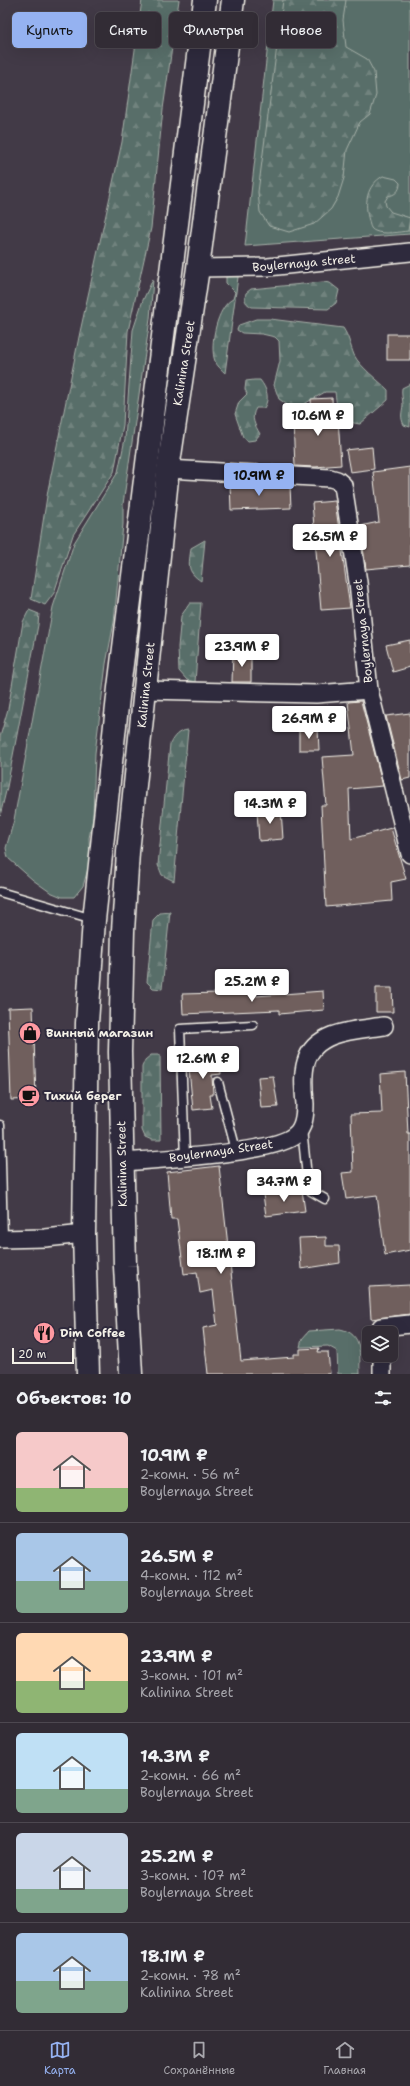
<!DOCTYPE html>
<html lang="ru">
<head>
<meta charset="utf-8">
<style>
	body { margin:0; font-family:"Shantell Sans",sans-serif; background:#3a343d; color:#f1f3f6; height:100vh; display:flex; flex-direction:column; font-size:15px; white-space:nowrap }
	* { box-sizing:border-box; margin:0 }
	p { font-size:13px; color:#a8a7ad }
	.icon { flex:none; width:22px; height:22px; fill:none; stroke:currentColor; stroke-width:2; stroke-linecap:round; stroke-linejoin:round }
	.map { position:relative; height:1374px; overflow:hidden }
	.sheet { display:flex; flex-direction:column; background:#322c35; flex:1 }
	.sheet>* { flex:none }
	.banner { position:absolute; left:12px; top:12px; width:386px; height:36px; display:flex; gap:8px }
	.controls { position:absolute; left:362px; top:1326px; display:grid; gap:8px }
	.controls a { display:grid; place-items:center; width:36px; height:36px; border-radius:6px; background:#322c35; box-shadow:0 4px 16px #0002,0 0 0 1px #4d4850; font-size:20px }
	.scale { position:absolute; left:12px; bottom:10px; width:62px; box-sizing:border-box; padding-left:4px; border:2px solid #f4f1e8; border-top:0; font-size:11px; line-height:14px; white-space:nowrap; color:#f4f1e8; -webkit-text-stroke:3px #2f2a3d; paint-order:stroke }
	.price { position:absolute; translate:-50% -34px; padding:0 9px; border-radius:4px; background:#fff; color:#222; font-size:13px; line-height:26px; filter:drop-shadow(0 1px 2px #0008) }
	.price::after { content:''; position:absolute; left:50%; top:24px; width:12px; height:9px; margin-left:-6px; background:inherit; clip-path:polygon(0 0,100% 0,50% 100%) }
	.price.selected { background:#95b2f1; color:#111 }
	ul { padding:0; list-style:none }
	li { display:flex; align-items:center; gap:12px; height:100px; padding:0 16px }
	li+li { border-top:1px solid #4d4850 }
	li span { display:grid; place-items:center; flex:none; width:112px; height:80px; border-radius:6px; color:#555 }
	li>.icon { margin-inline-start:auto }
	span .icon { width:48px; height:48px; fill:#fffc; stroke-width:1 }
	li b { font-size:17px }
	h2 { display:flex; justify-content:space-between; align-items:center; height:48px; padding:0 16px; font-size:17px }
	.chip { padding:0 14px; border-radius:6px; background:#322c35; box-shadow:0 4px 16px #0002,0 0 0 1px #4d4850; font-size:14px; line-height:36px }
	.chip.selected { background:#95b2f1; color:#111 }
	.menu { display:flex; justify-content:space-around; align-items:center; height:56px; border-top:1px solid #4d4850; background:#322c35; font-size:11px; color:#a8a7ad }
	.menu a { display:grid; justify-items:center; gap:2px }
	.menu .selected { color:#95b2f1 }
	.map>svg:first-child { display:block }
</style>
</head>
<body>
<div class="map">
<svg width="410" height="1374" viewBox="0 0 410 1374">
	<defs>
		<pattern id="forest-firs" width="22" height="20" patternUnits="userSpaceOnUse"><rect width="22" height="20" fill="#586e69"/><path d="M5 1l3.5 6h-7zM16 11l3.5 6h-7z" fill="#71837e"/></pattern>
	</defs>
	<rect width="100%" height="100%" fill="#423a47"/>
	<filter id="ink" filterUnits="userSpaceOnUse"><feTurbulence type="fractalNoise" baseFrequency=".025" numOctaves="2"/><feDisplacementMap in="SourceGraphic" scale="8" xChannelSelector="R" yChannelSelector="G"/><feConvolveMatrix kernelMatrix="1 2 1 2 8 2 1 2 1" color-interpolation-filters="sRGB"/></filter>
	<g filter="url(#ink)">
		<!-- green -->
		<g fill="#586e69" stroke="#a6b0a8">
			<polygon points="273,0 410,0 410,234 245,246"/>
			<polygon points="153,279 150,319 123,504 123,524 114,622 106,664 95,753 93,818 89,838 90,862 83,886 74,897 62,897 50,892 33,880 8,858 6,848 14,820 53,607 74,543 118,472 125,439 133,330 143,300"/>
			<path d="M 340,1329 C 364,1334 359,1354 360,1374 L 338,1374 L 337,1351 L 328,1346 L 300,1347 L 302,1339 L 309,1331 Z"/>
		</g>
		<!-- forest -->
		<g fill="url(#forest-firs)" stroke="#a6b0a8">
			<polygon points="142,0 179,0 163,109 151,228 128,331 123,425 114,472 73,535 54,593 45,605 31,599 48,490 80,332 122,142"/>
			<polygon points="283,0 346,0 343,20 346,47 367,59 374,72 376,95 370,114 360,122 347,150 344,178 338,197 331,209 314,224 289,232 269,226 260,212 258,192"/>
			<path d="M 383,176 L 396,179 L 400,183 C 400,191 395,195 388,196 L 385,201 L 386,206 L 391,212 L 410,218 L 408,231 C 399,232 384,235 375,231 C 370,229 370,225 369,221 C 364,203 366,186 383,176 Z"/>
			<path d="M 239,270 L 225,373 C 222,370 217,366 215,361 C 209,346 217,306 233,299 L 235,292 L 226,283 L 226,272 Z"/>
			<path d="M 323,282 L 330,283 L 339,290 L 336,303 L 328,309 L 252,307 C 245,303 244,301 246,293 L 251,289 Z"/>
			<path d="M 256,319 L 270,319 L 343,328 C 349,337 350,345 354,355 C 361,368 377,379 388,390 L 388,400 L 360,424 C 336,421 338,413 335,392 L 325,392 L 299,407 L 289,406 L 279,399 L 274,385 L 280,361 L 279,341 L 275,337 L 262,334 L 242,333 L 237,330 L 239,325 Z"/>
			<path d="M 254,380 L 260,380 C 267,389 270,398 264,408 L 256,408 C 250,418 255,425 260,434 L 255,440 L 248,441 L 243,437 L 235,414 L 239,402 L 247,394 L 245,389 L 246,381 Z"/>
			<path d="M 410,384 L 410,427 L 404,425 C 400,417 402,413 403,405 C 403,400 401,394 402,388 Z"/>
			<path d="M 205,540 L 201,581 C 186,571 189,565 191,548 Z"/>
			<polygon points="190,603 201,603 195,682 187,680 179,671 178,647 181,616"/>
			<polygon points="29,610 39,614 38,625 7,787 0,816 0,737 8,709 23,622"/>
			<path d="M 188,730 L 174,881 L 162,875 L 158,865 L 170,744 C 174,736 178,731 188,730 Z"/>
			<polygon points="170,912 162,989 153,988 147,982 153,920 160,913"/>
			<polygon points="151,1055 160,1055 161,1140 152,1140 145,1137 142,1130 142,1067 145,1060"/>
		</g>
		<!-- building -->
		<g fill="#705e5d" stroke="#f4f1e8">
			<rect x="387" y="334" width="23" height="26"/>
			<polygon points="332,398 333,419 338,418 341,465 315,467 295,466 293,421 304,420 304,416 312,416 311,399"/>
			<polygon points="372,447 374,469 350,472 346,450"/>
			<polygon points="410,467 410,565 366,569 360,526 379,522 373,472"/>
			<polygon points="230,483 290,486 291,508 231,510"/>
			<polygon points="335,501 350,608 321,610 312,503"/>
			<polygon points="410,640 410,667 393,672 386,645"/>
			<polygon points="233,653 251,654 251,682 232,682"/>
			<polygon points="361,701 383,786 349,789 351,839 391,828 406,879 391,882 392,901 326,907 321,805 326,805 322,757 354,755 348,702"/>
			<polygon points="410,713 410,778 402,780 386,716"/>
			<polygon points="299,729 318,729 319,750 299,750"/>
			<polygon points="281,810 283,839 259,841 257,811"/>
			<polygon points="376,988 392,988 393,1012 376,1012"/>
			<polygon points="323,991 324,1010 279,1014 279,1010 183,1014 182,994 256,992 256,996"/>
			<polygon points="33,1007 36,1099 11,1100 8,1008"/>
			<polygon points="219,1056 221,1074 212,1075 213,1095 210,1095 212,1108 193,1110 188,1059"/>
			<polygon points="405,1072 408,1134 410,1134 410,1250 385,1255 377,1195 346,1199 342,1173 353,1172 351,1114 382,1113 380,1074"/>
			<polygon points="273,1076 278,1107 261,1108 258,1077"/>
			<polygon points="219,1166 241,1361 294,1357 294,1354 300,1354 300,1349 319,1348 318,1352 328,1352 330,1374 208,1374 203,1328 217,1325 213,1290 200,1293 197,1272 184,1274 177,1219 171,1219 167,1172"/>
			<polygon points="302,1190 305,1211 266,1216 263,1194"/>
			<polygon points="326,1237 326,1246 339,1246 340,1263 301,1269 299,1238"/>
			<polygon points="410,1285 410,1314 371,1319 369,1287"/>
		</g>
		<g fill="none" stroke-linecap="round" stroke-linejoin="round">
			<!-- service casing -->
			<g stroke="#f4f1e8" stroke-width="11">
				<g id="service">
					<polyline points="0,892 93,919"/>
					<polyline points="218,1082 236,1150"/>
					<polyline points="0,1125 3,1238"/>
					<polyline points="302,1129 308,1186 311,1191 325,1199"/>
					<polyline points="185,1157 180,1029 253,1025"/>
				</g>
			</g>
			<!-- minor casing -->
			<g stroke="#f4f1e8" stroke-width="20">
				<g id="minor">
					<polyline points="198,268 268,267 410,252"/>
					<polyline points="168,469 330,478 337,480 343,485 358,582 369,690 410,854"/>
					<polyline points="146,690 316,694 369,690"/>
					<path d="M 122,1162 C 153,1160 276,1153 295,1135 C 304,1128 305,1115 305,1104 C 304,1091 302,1075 306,1062 C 315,1030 358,1030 384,1026"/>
					<polyline points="0,1239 45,1238 84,1234"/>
					<polyline points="381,1333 381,1327 410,1324"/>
					<polyline points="382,1355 382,1374"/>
				</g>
			</g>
			<!-- trunk casing -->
			<g stroke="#f4f1e8" stroke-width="25">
				<g id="trunk">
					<polyline points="88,1374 84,1234 87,1023 94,920 119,688 205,0"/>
					<polyline points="131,1374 125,1266 120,1052 123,931 128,852 168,469 198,268 233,0"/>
				</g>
			</g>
			<!-- service -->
			<use href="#service" stroke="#2f2a3d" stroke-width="8"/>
			<!-- minor -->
			<use href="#minor" stroke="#2f2a3d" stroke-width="17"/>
			<!-- trunk -->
			<use href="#trunk" stroke="#2f2a3d" stroke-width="22"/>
		</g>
	</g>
	<!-- icons -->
	<defs>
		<g id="shop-disc" transform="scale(1.15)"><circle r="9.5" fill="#ff9aa2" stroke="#2f2a3d"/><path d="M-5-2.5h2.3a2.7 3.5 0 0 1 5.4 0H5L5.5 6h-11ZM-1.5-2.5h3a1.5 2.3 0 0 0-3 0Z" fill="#111"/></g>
		<g id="cafe-disc" transform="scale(1.15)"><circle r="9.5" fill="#ff9aa2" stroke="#2f2a3d"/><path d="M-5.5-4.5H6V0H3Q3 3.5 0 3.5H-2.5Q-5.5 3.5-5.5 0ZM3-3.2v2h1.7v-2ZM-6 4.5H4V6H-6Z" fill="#111"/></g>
		<g id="restaurant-disc" transform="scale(1.15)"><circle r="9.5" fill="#ff9aa2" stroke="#2f2a3d"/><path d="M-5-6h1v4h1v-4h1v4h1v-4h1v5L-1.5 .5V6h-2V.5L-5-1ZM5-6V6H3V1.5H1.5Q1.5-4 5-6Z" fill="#111"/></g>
	</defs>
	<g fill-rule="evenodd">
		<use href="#shop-disc" x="30" y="1033"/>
		<use href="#cafe-disc" x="29" y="1096"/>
		<use href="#restaurant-disc" x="44" y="1333"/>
	</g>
	<g text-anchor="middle" stroke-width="4" stroke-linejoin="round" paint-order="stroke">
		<!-- street labels -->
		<g font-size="12" fill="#f4f1e8" stroke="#2f2a3d">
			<text transform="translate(304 263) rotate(-5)" y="4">Boylernaya street</text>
			<text transform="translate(184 363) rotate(-81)" y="4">Kalinina Street</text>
			<text transform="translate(363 631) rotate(-96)" y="4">Boylernaya Street</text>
			<text transform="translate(146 685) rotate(-84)" y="4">Kalinina Street</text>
			<text transform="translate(221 1151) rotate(-8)" y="4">Boylernaya Street</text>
			<text transform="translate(122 1164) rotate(-91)" y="4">Kalinina Street</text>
		</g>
		<!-- poi labels -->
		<g font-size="12" font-weight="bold" fill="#f4f1e8" stroke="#2f2a3d" text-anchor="start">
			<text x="46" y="1037">Винный магазин</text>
			<text x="44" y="1100">Тихий берег</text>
			<text x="60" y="1337">Dim Coffee</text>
		</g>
	</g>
</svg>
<div class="controls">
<a><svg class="icon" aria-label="layers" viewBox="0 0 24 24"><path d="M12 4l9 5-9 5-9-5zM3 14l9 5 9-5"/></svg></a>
</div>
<div class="scale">20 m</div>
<b class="price" style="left:318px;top:437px">10.6M ₽</b>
<b class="price selected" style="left:259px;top:497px">10.9M ₽</b>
<b class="price" style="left:330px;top:558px">26.5M ₽</b>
<b class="price" style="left:242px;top:668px">23.9M ₽</b>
<b class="price" style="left:309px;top:740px">26.9M ₽</b>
<b class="price" style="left:270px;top:825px">14.3M ₽</b>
<b class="price" style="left:252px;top:1003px">25.2M ₽</b>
<b class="price" style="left:203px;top:1080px">12.6M ₽</b>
<b class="price" style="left:284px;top:1203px">34.7M ₽</b>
<b class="price" style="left:221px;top:1275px">18.1M ₽</b>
<div class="banner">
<a class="chip selected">Купить</a>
<a class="chip">Снять</a>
<a class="chip">Фильтры</a>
<a class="chip">Новое</a>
</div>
</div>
<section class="sheet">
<h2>Объектов: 10<svg class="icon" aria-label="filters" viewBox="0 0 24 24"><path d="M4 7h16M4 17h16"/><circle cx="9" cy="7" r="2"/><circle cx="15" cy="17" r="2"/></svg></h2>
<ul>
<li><span style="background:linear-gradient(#f6c9c9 70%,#8fb573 0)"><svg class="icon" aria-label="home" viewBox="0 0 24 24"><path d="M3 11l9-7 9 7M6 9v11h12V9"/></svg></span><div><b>10.9M ₽</b><p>2-комн. · 56 m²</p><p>Boylernaya Street</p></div></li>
<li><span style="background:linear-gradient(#a9c7e8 60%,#7fa58c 0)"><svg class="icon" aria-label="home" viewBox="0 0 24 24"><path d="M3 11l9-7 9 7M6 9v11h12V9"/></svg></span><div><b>26.5M ₽</b><p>4-комн. · 112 m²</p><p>Boylernaya Street</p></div></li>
<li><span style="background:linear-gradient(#ffd9b3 60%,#8fb573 0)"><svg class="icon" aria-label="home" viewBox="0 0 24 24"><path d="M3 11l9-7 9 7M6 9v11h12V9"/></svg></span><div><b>23.9M ₽</b><p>3-комн. · 101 m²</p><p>Kalinina Street</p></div></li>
<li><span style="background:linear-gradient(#bfe0f5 70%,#7fa58c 0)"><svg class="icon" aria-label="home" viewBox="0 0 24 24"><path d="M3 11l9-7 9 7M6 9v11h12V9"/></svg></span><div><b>14.3M ₽</b><p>2-комн. · 66 m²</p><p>Boylernaya Street</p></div></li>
<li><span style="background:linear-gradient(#c9d6e8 70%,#7fa58c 0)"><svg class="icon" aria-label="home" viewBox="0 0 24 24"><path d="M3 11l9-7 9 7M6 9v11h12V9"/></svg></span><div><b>25.2M ₽</b><p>3-комн. · 107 m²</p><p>Boylernaya Street</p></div></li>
<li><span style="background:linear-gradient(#a9c7e8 60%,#7fa58c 0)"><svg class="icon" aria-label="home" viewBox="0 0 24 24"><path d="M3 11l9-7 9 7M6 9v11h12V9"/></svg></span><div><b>18.1M ₽</b><p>2-комн. · 78 m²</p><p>Kalinina Street</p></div></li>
</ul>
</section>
<nav class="menu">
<a class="selected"><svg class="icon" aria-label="map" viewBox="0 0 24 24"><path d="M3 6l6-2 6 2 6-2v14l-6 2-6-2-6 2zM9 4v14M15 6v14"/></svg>Карта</a>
<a><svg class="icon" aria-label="saved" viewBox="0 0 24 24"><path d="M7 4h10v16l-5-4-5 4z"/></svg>Сохранённые</a>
<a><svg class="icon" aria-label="home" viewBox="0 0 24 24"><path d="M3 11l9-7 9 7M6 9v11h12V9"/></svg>Главная</a>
</nav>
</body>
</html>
